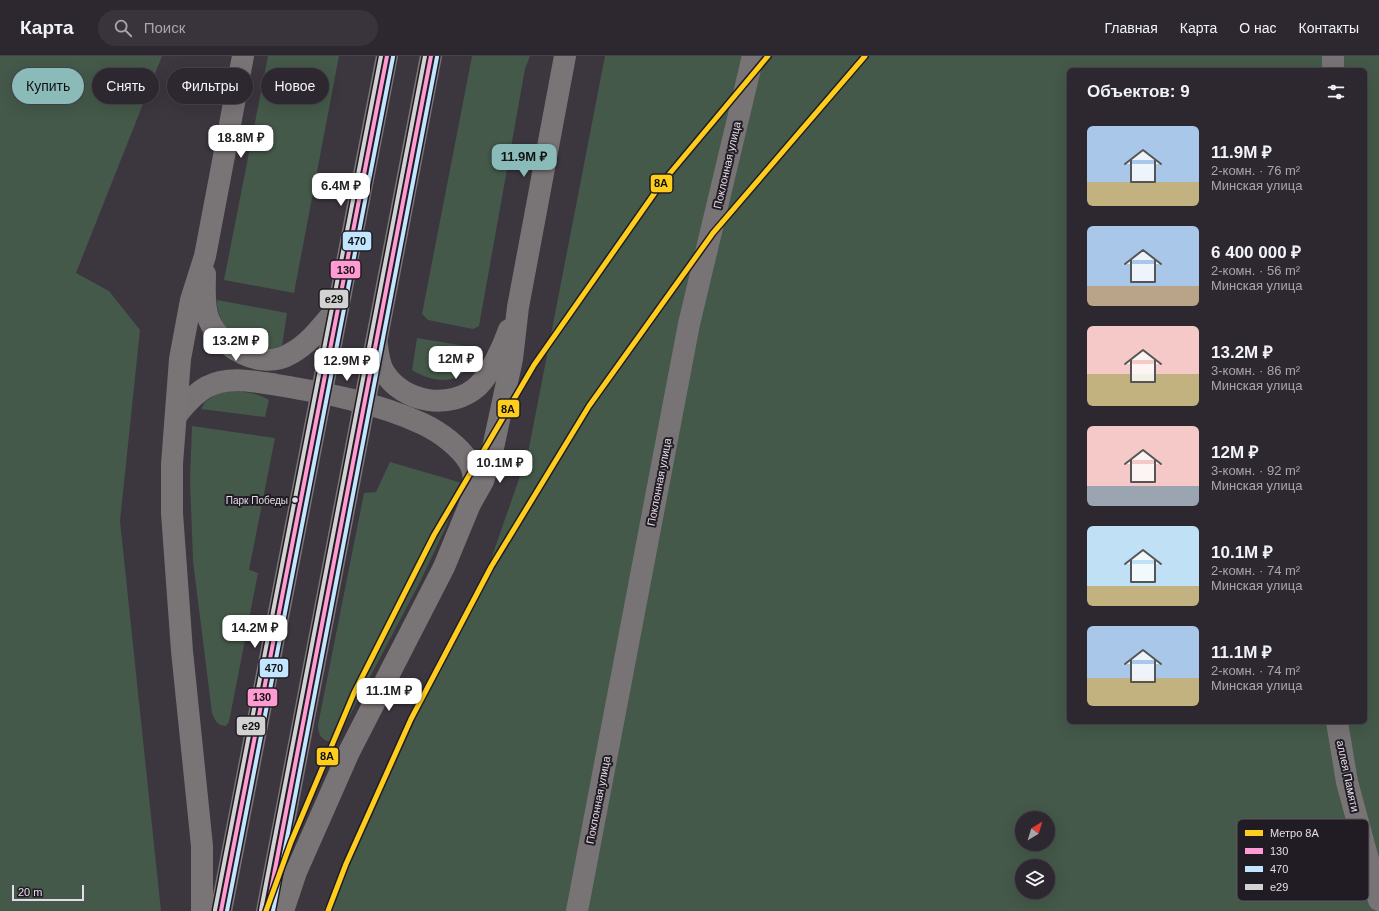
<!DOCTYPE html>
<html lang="ru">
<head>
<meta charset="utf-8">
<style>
	body { margin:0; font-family:Helvetica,sans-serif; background:#39343b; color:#f1f3f6; height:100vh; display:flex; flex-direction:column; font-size:15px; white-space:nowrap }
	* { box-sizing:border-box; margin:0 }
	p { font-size:13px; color:#a7a6aa }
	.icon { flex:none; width:22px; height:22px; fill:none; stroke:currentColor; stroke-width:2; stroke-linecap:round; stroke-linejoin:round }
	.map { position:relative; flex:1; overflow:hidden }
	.details { position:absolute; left:1067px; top:12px; width:300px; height:656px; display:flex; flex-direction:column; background:#2d282f; border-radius:6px; box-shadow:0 4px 16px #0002,0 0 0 1px #48444b }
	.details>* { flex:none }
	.banner { position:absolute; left:12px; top:12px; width:380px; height:36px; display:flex; gap:8px }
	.needle { width:26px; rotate:38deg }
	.tools { position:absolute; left:1015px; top:755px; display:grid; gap:8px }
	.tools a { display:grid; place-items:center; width:40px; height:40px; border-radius:50%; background:#2d282f; box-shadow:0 4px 16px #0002,0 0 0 1px #48444b; font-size:20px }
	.scale { position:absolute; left:12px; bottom:10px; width:72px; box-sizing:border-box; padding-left:4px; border:2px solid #e4dce8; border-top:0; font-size:11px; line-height:14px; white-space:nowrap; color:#e4dce8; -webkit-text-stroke:3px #211c24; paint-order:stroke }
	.price { position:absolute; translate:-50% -34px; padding:0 9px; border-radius:8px; background:#fff; color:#222; font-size:13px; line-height:26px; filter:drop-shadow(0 1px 2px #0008) }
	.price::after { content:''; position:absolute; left:50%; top:24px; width:12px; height:9px; margin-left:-6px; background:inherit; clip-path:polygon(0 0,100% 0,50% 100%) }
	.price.selected { background:#8bbbb9; color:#111 }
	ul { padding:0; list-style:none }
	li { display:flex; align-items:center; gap:12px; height:100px; padding:0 20px }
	li span { display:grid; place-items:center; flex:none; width:112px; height:80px; border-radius:6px; color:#555 }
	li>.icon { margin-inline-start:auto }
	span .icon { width:48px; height:48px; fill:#fffc; stroke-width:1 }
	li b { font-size:17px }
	h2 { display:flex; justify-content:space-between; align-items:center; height:48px; padding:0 20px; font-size:17px }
	.tag { padding:0 14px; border-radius:18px; background:#2d282f; box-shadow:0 4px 16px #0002,0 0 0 1px #48444b; font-size:14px; line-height:36px }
	.tag.selected { background:#8bbbb9; color:#111 }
	header { display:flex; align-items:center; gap:24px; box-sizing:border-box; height:56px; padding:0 20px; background:#2d282f; border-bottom:1px solid #48444b }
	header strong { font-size:19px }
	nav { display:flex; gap:22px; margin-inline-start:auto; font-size:14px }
	.search { width:280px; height:36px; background:#39343b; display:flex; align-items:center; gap:10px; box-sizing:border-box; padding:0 14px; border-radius:22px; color:#a7a6aa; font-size:15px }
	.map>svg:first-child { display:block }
</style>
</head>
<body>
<header>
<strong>Карта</strong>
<div class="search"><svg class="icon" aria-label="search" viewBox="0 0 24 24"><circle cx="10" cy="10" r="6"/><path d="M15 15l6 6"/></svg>Поиск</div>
<nav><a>Главная</a><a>Карта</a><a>О нас</a><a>Контакты</a></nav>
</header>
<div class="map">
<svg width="1379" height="855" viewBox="0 0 1379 855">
	<rect width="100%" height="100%" fill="#3c363f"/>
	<!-- green -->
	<g fill="#44594a" fill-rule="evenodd">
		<polygon points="0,0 162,0 76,217 109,235 140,274 120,465 161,855 0,855"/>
		<polygon points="268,0 339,0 294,237 224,224"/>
		<polygon points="472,0 530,0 525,13 479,270 473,273 428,264 422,258"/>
		<path d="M 605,0 L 1379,0 L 1379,855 L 323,855 L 488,512 L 528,397 ZM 1069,14 L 1365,14 L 1365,666 L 1069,666 ZM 1022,762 L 1048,762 L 1048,788 L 1022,788 ZM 1022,810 L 1048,810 L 1048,836 L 1022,836 Z"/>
		<path d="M 217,244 L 287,257 L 282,290 C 252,301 216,276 217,244 Z"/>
		<path d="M 417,282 L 477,292 C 474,300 471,308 466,314 C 451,331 427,323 412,314 Z"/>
		<path d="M 221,335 C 239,335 253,335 269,344 L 265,361 L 201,353 L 205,346 Z"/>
		<path d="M 192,370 L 275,382 L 249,514 L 258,517 L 229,666 L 226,670 C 217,670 215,664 212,657 L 193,505 L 190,424 Z"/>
		<path d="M 390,406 L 462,427 L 445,473 L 419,528 L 341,676 L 335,684 L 330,686 C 321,684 318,678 318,669 L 364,437 L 376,436 Z"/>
	</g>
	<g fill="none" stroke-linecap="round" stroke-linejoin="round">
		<!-- minor -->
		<g stroke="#787375" stroke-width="22">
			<polyline points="1333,14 1333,0"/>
			<path d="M 176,360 C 187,346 201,330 220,326 C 239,322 258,326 277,329 C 326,337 378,347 423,368 C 440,376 460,391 469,406 C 477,420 473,434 470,448"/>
			<polyline points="1337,666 1347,726 1379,844"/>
			<polyline points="577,855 689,268 753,0"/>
		</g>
		<!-- major -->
		<g stroke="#797476" stroke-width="22">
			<path d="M 205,218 C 205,232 203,251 209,264 C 221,292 261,315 290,298 C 310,287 323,269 338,251"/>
			<path d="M 377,289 C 378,298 379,308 384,316 C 403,347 451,355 478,330 C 491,317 503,291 509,274"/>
			<polyline points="202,855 202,790 182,595 172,457 172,408 180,303 191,244 205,200 243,0"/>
			<polyline points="221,855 387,0"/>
			<polyline points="267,855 431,0"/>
			<polyline points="283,855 296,816 349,696 444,511 470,448 483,425 493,392 512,303 518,251 565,0"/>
		</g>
		<!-- bus-1 casing -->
		<g stroke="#211c24" stroke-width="7">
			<g id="bus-1">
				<polyline points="221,855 387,0"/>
				<polyline points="267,855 431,0"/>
			</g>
		</g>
		<!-- bus-2 casing -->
		<g stroke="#211c24" stroke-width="7">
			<g id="bus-2">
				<polyline points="227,855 393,1"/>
				<polyline points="273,855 437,1"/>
			</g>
		</g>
		<!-- bus-3 casing -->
		<g stroke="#211c24" stroke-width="7">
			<g id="bus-3">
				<polyline points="215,854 381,0"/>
				<polyline points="261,854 425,0"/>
			</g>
		</g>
		<!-- bus-1 -->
		<use href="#bus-1" stroke="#ff9ad2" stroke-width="4"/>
		<!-- bus-2 -->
		<use href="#bus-2" stroke="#c2e6ff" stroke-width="4"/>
		<!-- bus-3 -->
		<use href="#bus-3" stroke="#d2d2d2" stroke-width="4"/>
		<!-- metro-1 casing -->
		<g stroke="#211c24" stroke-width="8">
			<g id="metro-1">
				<polyline points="266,855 291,786 354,637 434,479 534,309 661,128 768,0"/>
				<polyline points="328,855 346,808 411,663 491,511 589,350 713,177 865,0"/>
			</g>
		</g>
		<!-- metro-1 -->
		<use href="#metro-1" stroke="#ffcd1c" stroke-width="5"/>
	</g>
	<!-- markers -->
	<circle fill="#e4dce8" stroke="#211c24" stroke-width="1.5" cx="295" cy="444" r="3.5"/>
	<g text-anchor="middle" stroke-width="4" stroke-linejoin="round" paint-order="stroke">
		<!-- bus labels -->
		<g font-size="10" fill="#e4dce8" stroke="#211c24" text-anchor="end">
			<text x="288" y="448">Парк Победы</text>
		</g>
		<!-- street labels -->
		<g font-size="11" fill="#e4dce8" stroke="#211c24">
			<text transform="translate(727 109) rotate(-77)" y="4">Поклонная улица</text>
			<text transform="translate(659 426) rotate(-79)" y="4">Поклонная улица</text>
			<text transform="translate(1348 720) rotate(78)" y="4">аллея Памяти</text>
			<text transform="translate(598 744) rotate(-79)" y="4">Поклонная улица</text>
		</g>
	</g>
	<!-- legend -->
	<rect x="1237" y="763" width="132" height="82" rx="6" fill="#211c24" stroke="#5c565f" stroke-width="1"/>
	<rect x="1245" y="774" width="18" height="6" fill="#ffcd1c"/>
	<rect x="1245" y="792" width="18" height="6" fill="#ff9ad2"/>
	<rect x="1245" y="810" width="18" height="6" fill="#c2e6ff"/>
	<rect x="1245" y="828" width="18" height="6" fill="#d2d2d2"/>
	<g font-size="11" fill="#e4dce8">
		<text x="1270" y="781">Метро 8А</text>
		<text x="1270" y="799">130</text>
		<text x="1270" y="817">470</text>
		<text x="1270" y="835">е29</text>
	</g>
	<g stroke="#211c24" stroke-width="1.5">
		<rect x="650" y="118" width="23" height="19" rx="4" fill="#ffcd1c"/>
		<rect x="342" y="175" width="30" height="20" rx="4" fill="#c2e6ff"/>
		<rect x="330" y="204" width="31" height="19" rx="4" fill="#ff9ad2"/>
		<rect x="319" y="233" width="30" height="20" rx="4" fill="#d2d2d2"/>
		<rect x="497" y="343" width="23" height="19" rx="4" fill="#ffcd1c"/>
		<rect x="259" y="602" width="30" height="20" rx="4" fill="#c2e6ff"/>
		<rect x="247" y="632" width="31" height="19" rx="4" fill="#ff9ad2"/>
		<rect x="236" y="660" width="30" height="20" rx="4" fill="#d2d2d2"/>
		<rect x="316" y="691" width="23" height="19" rx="4" fill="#ffcd1c"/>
	</g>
	<g font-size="11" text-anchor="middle" font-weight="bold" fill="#111">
		<text x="661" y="131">8А</text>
		<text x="357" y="189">470</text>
		<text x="346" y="218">130</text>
		<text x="334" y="247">е29</text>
		<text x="508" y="357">8А</text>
		<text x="274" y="616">470</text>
		<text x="262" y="645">130</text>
		<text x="251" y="674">е29</text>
		<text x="327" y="704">8А</text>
	</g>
</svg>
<div class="tools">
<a><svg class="needle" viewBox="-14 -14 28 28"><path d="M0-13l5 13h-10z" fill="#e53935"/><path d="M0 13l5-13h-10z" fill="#a7a6aa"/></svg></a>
<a><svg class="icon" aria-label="layers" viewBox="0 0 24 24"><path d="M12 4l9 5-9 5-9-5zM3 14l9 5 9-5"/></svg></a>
</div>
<div class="scale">20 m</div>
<b class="price" style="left:241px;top:103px">18.8M ₽</b>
<b class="price selected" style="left:524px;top:122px">11.9M ₽</b>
<b class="price" style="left:341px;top:151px">6.4M ₽</b>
<b class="price" style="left:236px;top:306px">13.2M ₽</b>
<b class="price" style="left:456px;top:324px">12M ₽</b>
<b class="price" style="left:347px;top:326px">12.9M ₽</b>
<b class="price" style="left:500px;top:428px">10.1M ₽</b>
<b class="price" style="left:255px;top:593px">14.2M ₽</b>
<b class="price" style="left:389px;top:656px">11.1M ₽</b>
<div class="banner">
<a class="tag selected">Купить</a>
<a class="tag">Снять</a>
<a class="tag">Фильтры</a>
<a class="tag">Новое</a>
</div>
<section class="details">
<h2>Объектов: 9<svg class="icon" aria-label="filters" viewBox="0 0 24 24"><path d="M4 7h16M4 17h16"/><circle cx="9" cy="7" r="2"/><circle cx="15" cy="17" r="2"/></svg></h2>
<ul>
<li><span style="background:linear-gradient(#a9c7e8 70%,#c2b280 0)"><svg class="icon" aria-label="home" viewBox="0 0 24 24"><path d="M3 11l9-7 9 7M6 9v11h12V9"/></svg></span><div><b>11.9M ₽</b><p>2-комн. · 76 m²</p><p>Минская улица</p></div></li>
<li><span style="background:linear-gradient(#a9c7e8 75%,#b9a48a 0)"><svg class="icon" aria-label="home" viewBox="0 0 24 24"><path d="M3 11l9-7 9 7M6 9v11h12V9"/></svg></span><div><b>6 400 000 ₽</b><p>2-комн. · 56 m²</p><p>Минская улица</p></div></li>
<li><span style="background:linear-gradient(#f6c9c9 60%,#c2b280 0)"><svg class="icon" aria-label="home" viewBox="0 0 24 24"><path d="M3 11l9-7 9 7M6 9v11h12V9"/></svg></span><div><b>13.2M ₽</b><p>3-комн. · 86 m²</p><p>Минская улица</p></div></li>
<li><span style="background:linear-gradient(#f6c9c9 75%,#9aa5b1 0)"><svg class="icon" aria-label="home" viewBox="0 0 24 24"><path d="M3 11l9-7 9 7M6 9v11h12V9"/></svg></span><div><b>12M ₽</b><p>3-комн. · 92 m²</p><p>Минская улица</p></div></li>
<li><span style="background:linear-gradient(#bfe0f5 75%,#c2b280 0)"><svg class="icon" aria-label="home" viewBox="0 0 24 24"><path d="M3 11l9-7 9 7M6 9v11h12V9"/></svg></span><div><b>10.1M ₽</b><p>2-комн. · 74 m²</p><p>Минская улица</p></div></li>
<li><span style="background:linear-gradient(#a9c7e8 65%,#c2b280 0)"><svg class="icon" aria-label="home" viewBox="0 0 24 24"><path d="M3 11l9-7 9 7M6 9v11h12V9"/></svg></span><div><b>11.1M ₽</b><p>2-комн. · 74 m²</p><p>Минская улица</p></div></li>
</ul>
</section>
</div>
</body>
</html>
